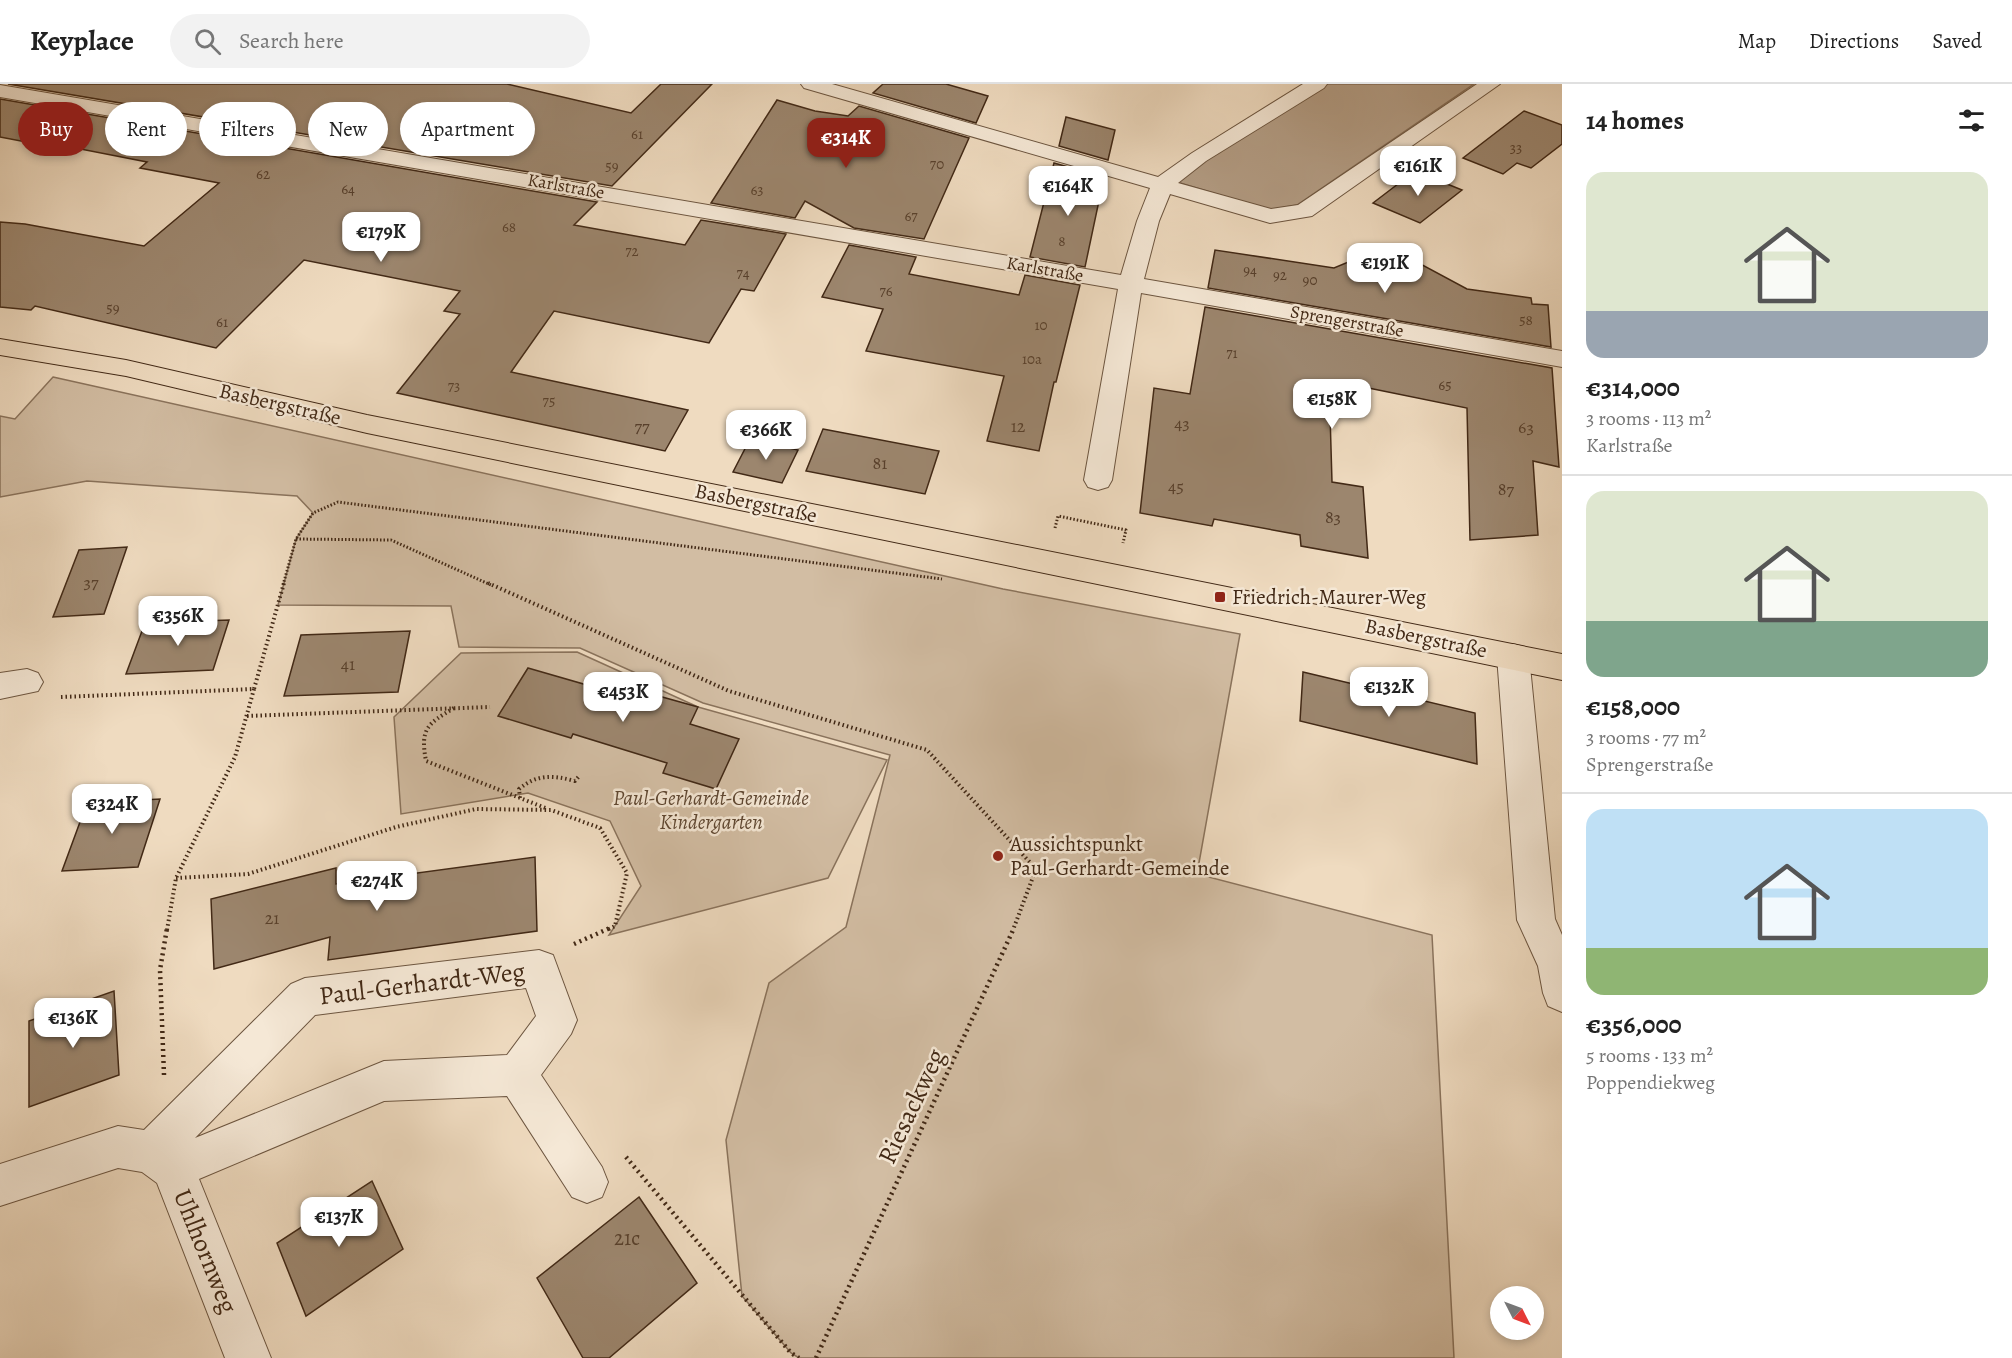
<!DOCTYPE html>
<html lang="en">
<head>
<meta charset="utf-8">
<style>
	body { margin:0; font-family:Alegreya,serif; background:#f2f2f2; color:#222; height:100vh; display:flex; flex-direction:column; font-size:22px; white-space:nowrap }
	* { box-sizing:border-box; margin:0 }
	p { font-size:20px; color:#767676 }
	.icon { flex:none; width:33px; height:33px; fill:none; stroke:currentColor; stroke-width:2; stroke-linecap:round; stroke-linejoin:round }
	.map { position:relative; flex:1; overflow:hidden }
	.details { display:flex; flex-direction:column; background:#fff; width:450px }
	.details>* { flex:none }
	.banner { position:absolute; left:18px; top:18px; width:570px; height:54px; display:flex; gap:12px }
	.needle { width:39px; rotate:132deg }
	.fabs { position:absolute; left:1490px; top:1202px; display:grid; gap:12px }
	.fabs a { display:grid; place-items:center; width:54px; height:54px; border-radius:50%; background:#fff; box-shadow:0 3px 9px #0003; font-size:30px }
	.price { position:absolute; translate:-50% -51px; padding:0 14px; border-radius:12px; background:#fff; color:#222; font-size:20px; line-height:39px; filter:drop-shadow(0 2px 3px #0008) }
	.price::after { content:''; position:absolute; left:50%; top:36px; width:18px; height:14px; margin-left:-9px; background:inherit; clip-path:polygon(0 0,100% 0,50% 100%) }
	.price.on { background:#8f2418; color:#fff }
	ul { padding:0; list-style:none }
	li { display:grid; align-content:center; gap:12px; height:318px; padding:0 24px }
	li+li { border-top:2px solid #e0e0e0 }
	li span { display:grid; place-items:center; height:186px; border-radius:18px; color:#555 }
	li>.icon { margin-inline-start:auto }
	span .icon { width:108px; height:108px; fill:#fffc; stroke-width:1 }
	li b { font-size:26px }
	h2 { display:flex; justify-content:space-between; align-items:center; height:72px; padding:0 24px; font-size:26px }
	.pill { padding:0 21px; border-radius:27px; background:#fff; box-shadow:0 3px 9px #0003; font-size:21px; line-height:54px }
	.pill.on { background:#8f2418; color:#fff }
	header { display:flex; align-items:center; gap:36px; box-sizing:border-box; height:84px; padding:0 30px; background:#fff; border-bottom:2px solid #e0e0e0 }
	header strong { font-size:28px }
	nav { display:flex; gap:33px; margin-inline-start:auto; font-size:21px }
	.search { width:420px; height:54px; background:#f2f2f2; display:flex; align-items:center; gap:15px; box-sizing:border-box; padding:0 21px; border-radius:33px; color:#767676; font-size:22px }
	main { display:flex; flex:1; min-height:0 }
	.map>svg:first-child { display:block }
</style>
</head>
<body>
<header>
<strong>Keyplace</strong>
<div class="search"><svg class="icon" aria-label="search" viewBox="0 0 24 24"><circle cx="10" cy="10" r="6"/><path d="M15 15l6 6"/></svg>Search here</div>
<nav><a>Map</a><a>Directions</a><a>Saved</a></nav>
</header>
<main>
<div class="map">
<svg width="1562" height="1274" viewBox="0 0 1562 1274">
	<rect width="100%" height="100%" fill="#efdbc0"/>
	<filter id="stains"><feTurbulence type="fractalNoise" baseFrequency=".00333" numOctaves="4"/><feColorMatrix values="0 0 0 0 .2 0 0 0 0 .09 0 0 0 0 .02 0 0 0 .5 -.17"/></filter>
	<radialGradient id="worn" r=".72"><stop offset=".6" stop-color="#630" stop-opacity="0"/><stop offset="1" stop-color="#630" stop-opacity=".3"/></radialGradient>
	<!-- green -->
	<g fill="#d2bda3" stroke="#8a735c" stroke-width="1.5">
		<polygon points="53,293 1003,505 1240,550 1197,790 1432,851 1454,1274 799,1274 791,1269 742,1212 726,1056 769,899 846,843 890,671 703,619 580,564 459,563 451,522 278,521 296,455 313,429 297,412 87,397 0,413 0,332 15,335"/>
		<polygon points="577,568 698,623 887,676 828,794 609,851 641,802 610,737 528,709 401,730 394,633 461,569"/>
	</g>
	<!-- water -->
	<polygon fill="#b49e86" stroke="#866f59" stroke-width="1.5" points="1324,0 1474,0 1297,121 1269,126 1177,98 1204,75"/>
	<!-- building -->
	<g fill="#9c866e" stroke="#422916" stroke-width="1.5">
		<polygon points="8,0 507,0 631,29 661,0 712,0 612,102"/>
		<polygon points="883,0 946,0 988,12 976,39 873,9"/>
		<polygon points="0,15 597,118 574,141 685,161 701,136 786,150 754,207 741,205 709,259 554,227 511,288 688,326 665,367 397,309 460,230 444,227 460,207 304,176 216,264 35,222 31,226 0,223 0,138 25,140 144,162 219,99 140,84 147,78 50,59 47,62 0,53"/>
		<polygon points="777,16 815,27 848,32 859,22 969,54 924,155 854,144 805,117 795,134 711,119"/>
		<polygon points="1524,27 1562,41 1562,60 1531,84 1517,79 1503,90 1463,74"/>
		<polygon points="1066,33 1115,46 1108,76 1059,62"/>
		<polygon points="1054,79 1104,93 1085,183 1030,173"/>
		<polygon points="1415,87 1462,106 1420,139 1373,119"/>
		<polygon points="849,161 916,173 909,190 1019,211 1025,191 1080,201 1056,298 1054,298 1039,367 987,357 1004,292 866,267 883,225 822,213"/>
		<polygon points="1387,162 1467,205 1531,214 1532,220 1548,221 1551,263 1208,204 1215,166 1334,184"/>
		<polygon points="1205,223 1552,284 1559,383 1533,377 1538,451 1470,456 1467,324 1329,296 1332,398 1363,403 1368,474 1301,462 1300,451 1214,435 1212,442 1140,429 1154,304 1190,310"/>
		<polygon points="823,345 939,367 925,410 806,387"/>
		<polygon points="750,355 798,366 782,399 733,388"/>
		<polygon points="127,463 104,530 53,533 79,466"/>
		<polygon points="229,536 213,586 126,590 145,539"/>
		<polygon points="410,547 398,608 284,612 301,551"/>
		<polygon points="528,584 594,603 600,592 650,606 648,609 698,623 690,640 739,655 716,705 663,689 667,679 573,650 571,654 498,632"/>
		<polygon points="1303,588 1475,629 1477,680 1300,637"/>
		<polygon points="160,715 138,783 62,787 87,719"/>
		<polygon points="535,773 537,847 328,876 330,853 214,885 211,815 336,784 336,800"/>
		<polygon points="114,907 119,991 29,1023 29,937"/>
		<polygon points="372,1097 403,1165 306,1232 277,1159"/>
		<polygon points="639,1113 697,1199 609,1274 583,1274 537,1194"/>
	</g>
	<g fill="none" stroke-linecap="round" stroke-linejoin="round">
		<!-- minor casing -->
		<g stroke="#6d5640" stroke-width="2">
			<g id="minor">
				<polygon points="801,0 832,0 1158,93 1192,69 1303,0 1327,0 1324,4 1206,77 1178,99 1271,125 1298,121 1477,0 1500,0 1312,132 1270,139 1170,110 1159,137 1144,195 1562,267 1562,283 1141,209 1112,396 1108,403 1098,406 1088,403 1084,396 1118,205 0,13 0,1 1121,191 1137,137 1150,104 804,4"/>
				<polygon points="1513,560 1524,563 1529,572 1555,835 1562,851 1562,928 1548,922 1543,909 1538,882 1517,836 1497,572 1502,563"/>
				<polygon points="27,585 38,589 43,598 38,607 0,615 0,589"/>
				<path d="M 539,866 L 553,871 L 577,936 L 571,950 L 541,991 L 602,1083 L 608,1098 L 602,1113 L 587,1119 L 572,1113 L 507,1012 L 384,1017 L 199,1095 L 271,1274 L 225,1274 L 157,1099 L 142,1088 L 118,1084 L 0,1122 L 0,1080 L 118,1042 L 144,1046 L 291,900 L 305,894 ZM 526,904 L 536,932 L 507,971 L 384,977 L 195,1054 L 315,931 Z"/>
			</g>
		</g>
		<!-- major casing -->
		<g stroke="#422916" stroke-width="2">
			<polygon id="major" points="0,255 126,276 367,331 1562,570 1562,596 367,349 126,292 0,271"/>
		</g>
		<!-- path-far2 -->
		<g stroke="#422916" stroke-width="3" stroke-dasharray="1.5 2" stroke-linecap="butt">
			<polyline points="1055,444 1058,432 1126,446 1123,459"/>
			<polyline points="296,455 391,456 491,501"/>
			<polyline points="283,501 296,455 313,429 338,418 942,495"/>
		</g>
		<!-- path-far1 -->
		<g stroke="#422916" stroke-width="4" stroke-dasharray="1.5 3" stroke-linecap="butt">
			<polyline points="488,499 729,607 927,666 1036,785 1013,846"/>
			<polyline points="61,613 254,605 284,499"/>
			<path d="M 454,624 C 427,640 420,645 426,677 L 548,725"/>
			<polyline points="247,632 490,623"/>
			<path d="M 520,714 L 519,705 C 537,690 553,691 575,697 L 580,691"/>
			<polyline points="176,794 248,790 396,743 476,725 551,726 600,744 627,789 615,842 607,846"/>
			<polyline points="167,846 176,794 235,673 254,605"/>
		</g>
		<!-- path -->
		<g stroke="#422916" stroke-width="4.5" stroke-dasharray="2 4" stroke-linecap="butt">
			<polyline points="574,860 610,844"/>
			<polyline points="164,991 160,886 167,844"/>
			<polyline points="626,1073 791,1269 799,1274"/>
			<polyline points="816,1274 1014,844"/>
		</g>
		<!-- minor -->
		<use href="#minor" fill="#f5e8d6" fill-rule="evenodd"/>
		<!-- major -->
		<use href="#major" fill="#efdbc0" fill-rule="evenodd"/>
	</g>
	<!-- markers -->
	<g fill="#8f2418" stroke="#f5e8d6" stroke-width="2">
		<rect x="1214" y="507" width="12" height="12" rx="3"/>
		<circle cx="998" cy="772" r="6"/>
	</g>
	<g text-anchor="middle" stroke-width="5" stroke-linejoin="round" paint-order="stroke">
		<!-- far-number labels -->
		<g font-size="15" fill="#58402c">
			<text x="637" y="55">61</text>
			<text x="1516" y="69">33</text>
			<text x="937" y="85">70</text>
			<text x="612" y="87">59</text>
			<text x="263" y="95">62</text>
			<text x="348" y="110">64</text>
			<text x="757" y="111">63</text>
			<text x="911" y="137">67</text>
			<text x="509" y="148">68</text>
			<text x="1062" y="162">8</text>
			<text x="632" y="172">72</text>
			<text x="1250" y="191">94</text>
			<text x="743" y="194">74</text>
			<text x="1280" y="196">92</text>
			<text x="1310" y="201">90</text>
			<text x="886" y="212">76</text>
			<text x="113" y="229">59</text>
			<text x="1526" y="241">58</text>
			<text x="222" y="243">61</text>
			<text x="1041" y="246">10</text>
			<text x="1232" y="274">71</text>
			<text x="1032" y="280">10a</text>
			<text x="1445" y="306">65</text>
			<text x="454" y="307">73</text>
			<text x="549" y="322">75</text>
		</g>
		<!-- far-street labels -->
		<g font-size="18" fill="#422916" stroke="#f5e8d6">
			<text transform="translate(566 102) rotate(10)" y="6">Karlstraße</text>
			<text transform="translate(1045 185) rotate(10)" y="6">Karlstraße</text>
			<text transform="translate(1347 237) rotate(10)" y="6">Sprengerstraße</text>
		</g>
		<!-- number labels -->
		<g font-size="18" fill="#58402c">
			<text x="1182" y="345">43</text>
			<text x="642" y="348">77</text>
			<text x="1018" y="348">12</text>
			<text x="1526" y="349">63</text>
			<text x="880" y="385">81</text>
			<text x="1176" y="408">45</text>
			<text x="1506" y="411">87</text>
			<text x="1333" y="439">83</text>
			<text x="91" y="504">37</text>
			<text x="348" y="586">41</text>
			<text x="272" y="840">21</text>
		</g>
		<!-- street labels -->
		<g font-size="21" fill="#422916" stroke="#f5e8d6">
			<text transform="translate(280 320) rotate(13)" y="7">Basbergstraße</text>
			<text transform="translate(756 419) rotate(12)" y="7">Basbergstraße</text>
			<text transform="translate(1426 554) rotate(12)" y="7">Basbergstraße</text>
		</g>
		<!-- poi labels -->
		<g font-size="21" fill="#422916" stroke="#f5e8d6" text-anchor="start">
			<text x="1232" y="520">Friedrich-Maurer-Weg</text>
			<text x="1010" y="767">Aussichtspunkt<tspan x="1010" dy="24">Paul-Gerhardt-Gemeinde</tspan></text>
		</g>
		<!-- park labels -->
		<g font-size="21" font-style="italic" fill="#5f4732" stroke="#f5e8d6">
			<text x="711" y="721">Paul-Gerhardt-Gemeinde<tspan x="711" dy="24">Kindergarten</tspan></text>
		</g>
		<!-- near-number labels -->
		<g font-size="21" fill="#58402c">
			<text x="627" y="1161">21c</text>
		</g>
		<!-- near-street labels -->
		<g font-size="26" fill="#422916" stroke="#f5e8d6">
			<text transform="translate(422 899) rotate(-7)" y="9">Paul-Gerhardt-Weg</text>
			<text transform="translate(911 1022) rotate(-65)" y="9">Riesackweg</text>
			<text transform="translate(206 1167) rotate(68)" y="9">Uhlhornweg</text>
		</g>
	</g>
	<rect width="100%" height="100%" filter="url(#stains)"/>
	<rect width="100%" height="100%" fill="url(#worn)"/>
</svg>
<div class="fabs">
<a><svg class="needle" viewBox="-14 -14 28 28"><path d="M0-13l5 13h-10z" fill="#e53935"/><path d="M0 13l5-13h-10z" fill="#767676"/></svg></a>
</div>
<b class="price on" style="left:846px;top:85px">€314K</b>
<b class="price" style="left:1418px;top:113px">€161K</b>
<b class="price" style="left:1068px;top:133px">€164K</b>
<b class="price" style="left:381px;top:179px">€179K</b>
<b class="price" style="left:1385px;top:210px">€191K</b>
<b class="price" style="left:1332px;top:346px">€158K</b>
<b class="price" style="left:766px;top:377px">€366K</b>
<b class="price" style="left:178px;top:563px">€356K</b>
<b class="price" style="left:1389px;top:634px">€132K</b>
<b class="price" style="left:623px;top:639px">€453K</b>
<b class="price" style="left:112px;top:751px">€324K</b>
<b class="price" style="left:377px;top:828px">€274K</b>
<b class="price" style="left:73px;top:965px">€136K</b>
<b class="price" style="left:339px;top:1164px">€137K</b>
<div class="banner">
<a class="pill on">Buy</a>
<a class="pill">Rent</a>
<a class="pill">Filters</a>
<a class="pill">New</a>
<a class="pill">Apartment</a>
</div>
</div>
<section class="details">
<h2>14 homes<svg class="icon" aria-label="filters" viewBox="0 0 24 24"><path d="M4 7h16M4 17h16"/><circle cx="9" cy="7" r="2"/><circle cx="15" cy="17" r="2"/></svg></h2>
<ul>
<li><span style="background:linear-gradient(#dfe7d0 75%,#9aa5b1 0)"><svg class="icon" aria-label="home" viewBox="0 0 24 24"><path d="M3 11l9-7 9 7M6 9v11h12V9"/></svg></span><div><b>€314,000</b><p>3 rooms · 113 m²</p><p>Karlstraße</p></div></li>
<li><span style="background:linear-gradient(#dfe7d0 70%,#7fa58c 0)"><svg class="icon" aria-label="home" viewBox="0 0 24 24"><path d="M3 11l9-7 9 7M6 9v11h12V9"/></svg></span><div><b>€158,000</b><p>3 rooms · 77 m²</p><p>Sprengerstraße</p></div></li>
<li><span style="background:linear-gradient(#bfe0f5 75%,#8fb573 0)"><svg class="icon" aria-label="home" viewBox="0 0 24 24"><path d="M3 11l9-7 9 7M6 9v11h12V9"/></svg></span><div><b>€356,000</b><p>5 rooms · 133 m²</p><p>Poppendiekweg</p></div></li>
</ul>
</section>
</main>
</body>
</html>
